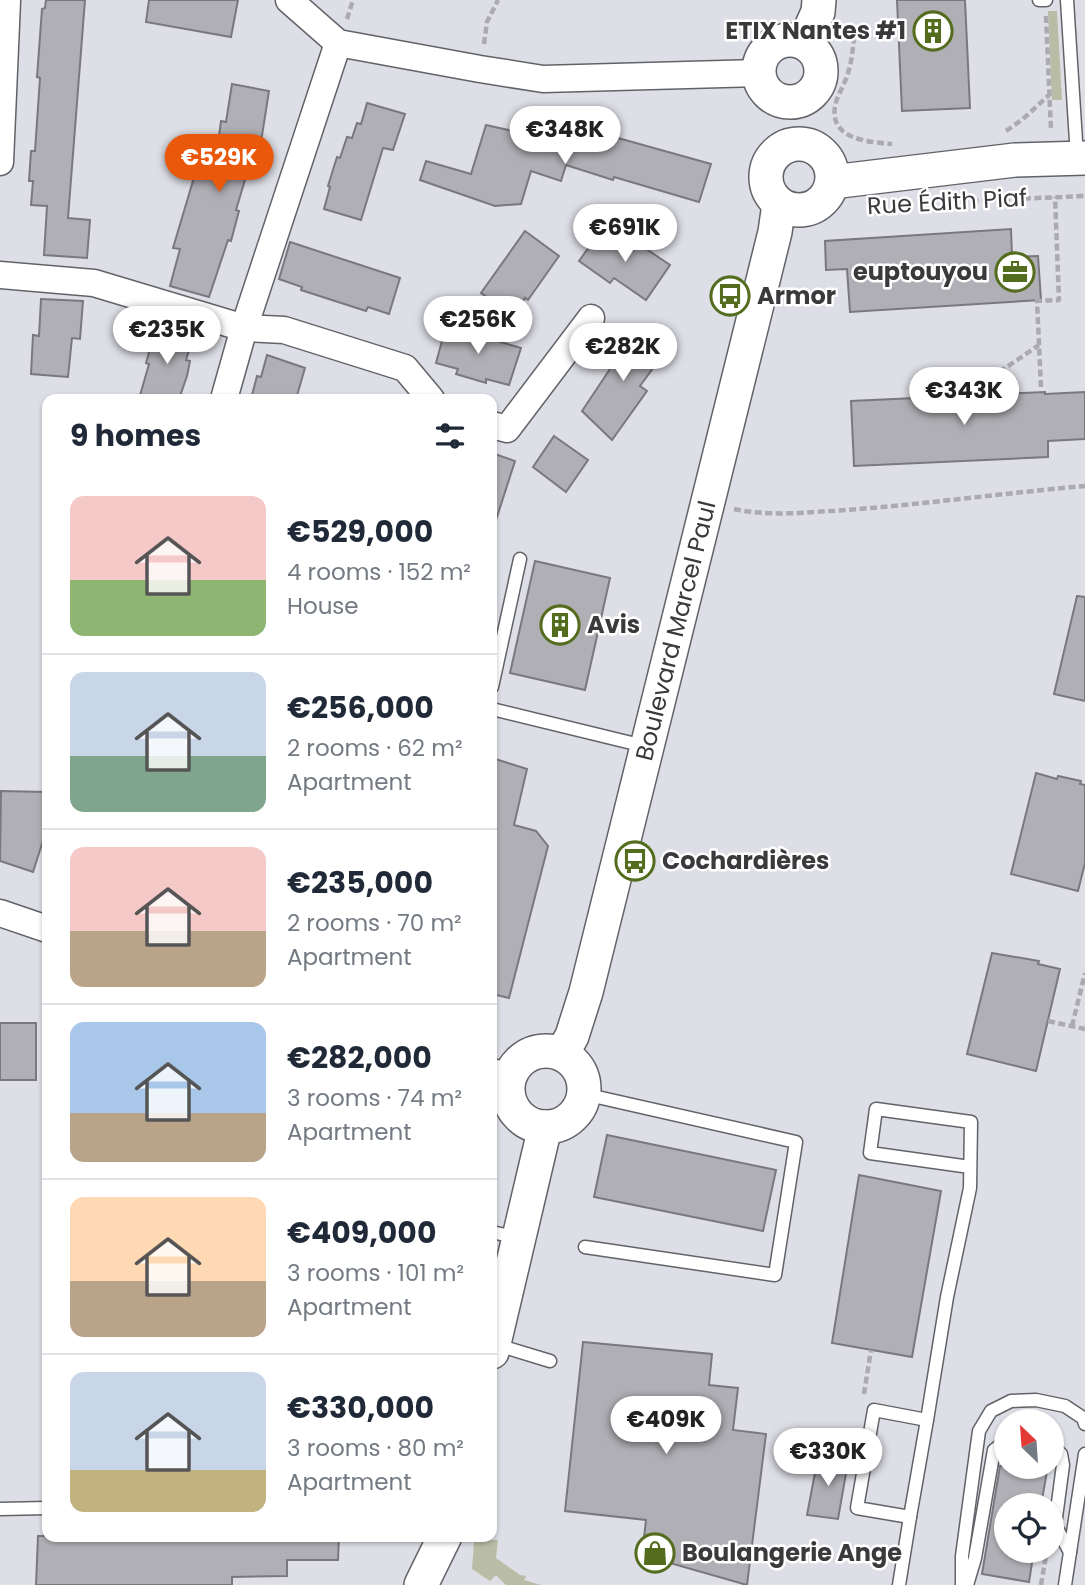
<!DOCTYPE html>
<html lang="en">
<head>
<meta charset="utf-8">
<style>
	body { margin:0; font-family:Poppins,sans-serif; background:#f6f6f7; color:#1f2937; height:100vh; display:flex; flex-direction:column; font-size:26px; white-space:nowrap }
	* { box-sizing:border-box; margin:0 }
	p { font-size:23px; color:#747a83 }
	.icon { flex:none; width:38px; height:38px; fill:none; stroke:currentColor; stroke-width:2; stroke-linecap:round; stroke-linejoin:round }
	.map { position:relative; flex:1; overflow:hidden }
	.drawer { position:absolute; left:42px; top:394px; width:455px; height:1148px; display:flex; flex-direction:column; background:#fff; border-radius:14px; box-shadow:0 2px 5px #0004 }
	.drawer>* { flex:none }
	.needle { width:46px; rotate:335deg }
	.buttons { position:absolute; left:994px; top:1409px; display:grid; gap:14px }
	.buttons a { display:grid; place-items:center; width:70px; height:70px; border-radius:50%; background:#fff; box-shadow:0 2px 5px #0004; font-size:35px }
	.price { position:absolute; translate:-50% -60px; padding:0 16px; border-radius:24px; background:#fff; color:#222; font-size:23px; line-height:46px; filter:drop-shadow(0 2px 4px #0008) }
	.price::after { content:''; position:absolute; left:50%; top:42px; width:21px; height:16px; margin-left:-10px; background:inherit; clip-path:polygon(0 0,100% 0,50% 100%) }
	.price.on { background:#ea580c; color:#fff }
	ul { padding:0; list-style:none }
	li { display:flex; align-items:center; gap:21px; height:175px; padding:0 28px }
	li+li { border-top:2px solid #e0e1e3 }
	li span { display:grid; place-items:center; flex:none; width:196px; height:140px; border-radius:14px; color:#555 }
	li>.icon { margin-inline-start:auto }
	span .icon { width:84px; height:84px; fill:#fffc; stroke-width:1 }
	li b { font-size:30px }
	h2 { display:flex; justify-content:space-between; align-items:center; height:84px; padding:0 28px; font-size:30px }
	.map>svg:first-child { display:block }
</style>
</head>
<body>
<div class="map">
<svg width="1085" height="1585" viewBox="0 0 1085 1585">
	<rect width="100%" height="100%" fill="#dedfe6"/>
	<!-- green -->
	<g fill="#babda6">
		<polygon points="1048,11 1057,11 1062,100 1052,100"/>
		<polygon points="482,1540 498,1540 496,1558 520,1575 526,1576 524,1580 541,1585 506,1585 496,1575 490,1581 472,1569 474,1542"/>
	</g>
	<!-- building -->
	<g fill="#b0afb5" stroke="#7a787e" stroke-width="2">
		<polygon points="46,0 85,0 68,218 90,220 87,258 44,255 47,206 31,205 33,181 29,181 31,151 35,151 40,78 37,77 42,9 45,8"/>
		<polygon points="149,0 238,0 231,37 146,22"/>
		<polygon points="897,0 965,0 970,108 902,111"/>
		<polygon points="232,84 269,91 261,142 258,142 253,164 250,163 236,210 239,211 231,241 228,240 209,297 170,286 180,249 173,248 195,174 213,180 221,121 226,122"/>
		<polygon points="367,103 405,114 393,150 383,148 361,220 324,209 330,187 328,186 337,157 340,158 347,137 352,138 357,123 361,124"/>
		<polygon points="486,125 535,136 537,129 584,144 588,133 610,140 611,136 711,164 699,202 614,177 613,180 566,165 561,181 531,171 521,204 495,206 420,180 426,161 471,174"/>
		<polygon points="602,229 633,251 639,244 670,265 646,300 614,278 610,283 579,261"/>
		<polygon points="1011,229 1012,257 1038,256 1041,300 850,312 847,269 826,270 825,241"/>
		<polygon points="525,231 559,256 528,300 525,298 513,316 481,293"/>
		<polygon points="290,242 400,278 389,314 368,307 366,311 301,290 302,287 279,279"/>
		<polygon points="41,299 83,301 80,339 72,338 68,377 31,374 33,335 39,336"/>
		<polygon points="637,324 653,336 647,345 662,356 640,386 647,391 612,440 582,411 612,366 609,363"/>
		<polygon points="446,326 521,348 509,385 486,379 486,383 456,374 458,369 436,363"/>
		<polygon points="156,327 193,338 186,360 190,361 187,376 179,399 139,399 149,364 146,363"/>
		<polygon points="267,355 305,368 296,399 251,399 257,376 261,377"/>
		<polygon points="1045,392 1045,394 1085,392 1085,439 1048,441 1048,457 854,466 851,401"/>
		<polygon points="554,436 588,460 566,492 533,467"/>
		<polygon points="492,453 515,461 496,520 492,519"/>
		<polygon points="535,561 610,578 585,690 510,673"/>
		<polygon points="1077,596 1085,597 1085,701 1054,694"/>
		<polygon points="492,758 527,769 514,825 536,831 548,846 509,998 492,994"/>
		<polygon points="1036,773 1057,779 1058,776 1081,781 1080,784 1085,785 1085,863 1078,891 1011,874"/>
		<polygon points="1,791 47,792 47,828 33,872 0,861"/>
		<polygon points="992,953 1039,961 1038,964 1060,969 1036,1071 967,1054"/>
		<rect x="0" y="1023" width="36" height="57"/>
		<polygon points="607,1135 776,1170 763,1231 594,1197"/>
		<polygon points="859,1175 941,1191 912,1357 832,1343"/>
		<polygon points="583,1342 712,1354 709,1385 738,1388 733,1430 766,1434 747,1585 642,1555 646,1520 565,1511"/>
		<polygon points="818,1457 848,1462 838,1519 807,1515"/>
		<polygon points="1000,1466 1048,1466 1041,1505 1006,1505 1006,1550 1034,1550 1029,1582 982,1574"/>
		<polygon points="38,1536 339,1536 338,1560 287,1560 287,1576 232,1577 232,1585 36,1585"/>
	</g>
	<g fill="none" stroke-linecap="round" stroke-linejoin="round">
		<!-- service casing -->
		<g stroke="#626369" stroke-width="15">
			<g id="service">
				<polyline points="1039,0 1046,0"/>
				<polyline points="1067,0 1077,157"/>
				<polyline points="492,687 520,559"/>
				<polyline points="492,709 644,746"/>
				<polyline points="584,1094 796,1142 775,1275 585,1247"/>
				<polyline points="492,1232 518,1238"/>
				<polyline points="494,1344 550,1361"/>
				<polygon points="874,1410 927,1420 910,1517 857,1508"/>
				<polyline points="927,1420 947,1297 970,1188 971,1122 876,1109 870,1153 970,1167"/>
				<polyline points="1052,1446 1061,1454 1063,1465 1055,1525 1070,1552"/>
				<polyline points="0,1509 47,1508"/>
				<polyline points="899,1585 910,1517"/>
				<polyline points="962,1585 962,1556 979,1431 991,1411 1011,1401 1036,1400 1065,1406 1083,1418 1085,1424"/>
				<polyline points="967,1585 975,1558 994,1450 1006,1441"/>
				<polyline points="1065,1585 1085,1454"/>
			</g>
		</g>
		<!-- minor casing -->
		<g stroke="#626369" stroke-width="29">
			<g id="minor">
				<polyline points="289,0 338,43 480,69 543,79 759,73"/>
				<polyline points="0,162 7,1 5,0"/>
				<polyline points="0,275 94,283 244,328 284,330 405,368 431,399"/>
				<polyline points="224,399 244,328 338,43"/>
				<polyline points="492,425 507,429 591,318"/>
				<polyline points="0,913 47,929"/>
				<polyline points="492,1072 509,1077"/>
			</g>
		</g>
		<!-- tertiary casing -->
		<g stroke="#626369" stroke-width="36">
			<g id="tertiary">
				<circle cx="790" cy="71" r="31"/>
				<polyline points="804,43 818,12 819,0"/>
				<circle cx="799" cy="177" r="33"/>
				<polyline points="832,182 1015,160 1085,158"/>
				<circle cx="546" cy="1089" r="38"/>
				<path id="s1" d="M 562,1054 L 572,1036 L 586,992 L 775,232 L 779,204"/>
				<polyline points="492,1352 545,1127"/>
				<polyline points="421,1585 445,1536"/>
			</g>
		</g>
		<!-- path -->
		<g stroke="#aaaab0" stroke-width="4.5" stroke-dasharray="7 3.5" stroke-linecap="butt">
			<polyline points="1046,16 1051,130"/>
			<polyline points="347,19 353,0"/>
			<path d="M 855,26 C 853,43 853,60 847,76 C 844,85 839,93 836,102 C 826,139 867,142 892,144"/>
			<polyline points="484,44 487,22 498,0"/>
			<polyline points="1006,131 1023,119 1049,95"/>
			<polyline points="919,203 1085,196"/>
			<polyline points="982,384 1039,345"/>
			<polyline points="1041,387 1037,301 1059,300 1055,197"/>
			<path d="M 734,509 C 771,517 809,512 846,510 C 926,504 1005,493 1085,486"/>
			<polyline points="1048,1021 1085,1029"/>
			<polyline points="1072,1026 1085,973"/>
			<polyline points="864,1394 871,1350"/>
			<polyline points="1041,1585 1047,1550"/>
		</g>
		<!-- service -->
		<use href="#service" stroke="#fff" stroke-width="12"/>
		<!-- minor -->
		<use href="#minor" stroke="#fff" stroke-width="26"/>
		<!-- tertiary -->
		<use href="#tertiary" stroke="#fff" stroke-width="33"/>
	</g>
	<!-- icons -->
	<defs>
		<g id="building-ring" transform="scale(2.0125)"><circle r="9.5" fill="#fff" stroke="#546c1e" stroke-width="1.5"/><path d="M-4-6H4V6H1V3H-1V6H-4ZM-2.5-4.3h1.7v1.8h-1.7ZM.8-4.3h1.7v1.8H.8ZM-2.5-1h1.7V.8h-1.7ZM.8-1h1.7V.8H.8Z" fill="#546c1e"/></g>
		<g id="office-ring" transform="scale(2.0125)"><circle r="9.5" fill="#fff" stroke="#546c1e" stroke-width="1.5"/><path d="M-6-3h4V-5.5h4V-3h4V5H-6ZM-1-4.5V-3h2v-1.5ZM-6 0V1H6V0Z" fill="#546c1e"/></g>
		<g id="bus-ring" transform="scale(2.0125)"><circle r="9.5" fill="#fff" stroke="#546c1e" stroke-width="1.5"/><path d="M-5-6H5V4H4V6H2V4H-2V6H-4V4H-5ZM-3.5-4V0h7V-4ZM-3.5 1.2v1.5H-2V1.2ZM2 1.2v1.5H3.5V1.2Z" fill="#546c1e"/></g>
		<g id="shop-ring" transform="scale(2.0125)"><circle r="9.5" fill="#fff" stroke="#546c1e" stroke-width="1.5"/><path d="M-5-2.5h2.3a2.7 3.5 0 0 1 5.4 0H5L5.5 6h-11ZM-1.5-2.5h3a1.5 2.3 0 0 0-3 0Z" fill="#546c1e"/></g>
	</defs>
	<g fill-rule="evenodd">
		<use href="#building-ring" x="933" y="31"/>
		<use href="#office-ring" x="1015" y="272"/>
		<use href="#bus-ring" x="730" y="296"/>
		<use href="#building-ring" x="560" y="625"/>
		<use href="#bus-ring" x="635" y="861"/>
		<use href="#shop-ring" x="655" y="1553"/>
	</g>
	<g text-anchor="middle" stroke-width="5" stroke-linejoin="round" paint-order="stroke">
		<!-- poi labels -->
		<g font-size="24" font-weight="bold" fill="#3a3a3d" stroke="#fff" text-anchor="start">
			<text x="906" y="39" text-anchor="end">ETIX Nantes #1</text>
			<text x="988" y="280" text-anchor="end">euptouyou</text>
			<text x="757" y="304">Armor</text>
			<text x="587" y="633">Avis</text>
			<text x="662" y="869">Cochardières</text>
			<text x="682" y="1561">Boulangerie Ange</text>
		</g>
		<!-- street labels -->
		<g font-size="24" fill="#3a3a3d" stroke="#fff">
			<text transform="translate(947 202) rotate(-3)" y="8">Rue Édith Piaf</text>
			<text dy="8" stroke="none"><textPath href="#s1" startOffset="439">Boulevard Marcel Paul</textPath></text>
		</g>
	</g>
</svg>
<div class="buttons">
<a><svg class="needle" viewBox="-14 -14 28 28"><path d="M0-13l5 13h-10z" fill="#e53935"/><path d="M0 13l5-13h-10z" fill="#747a83"/></svg></a>
<a><svg class="icon" aria-label="locate" viewBox="0 0 24 24"><circle cx="12" cy="12" r="6"/><path d="M12 2v4M12 18v4M2 12h4M18 12h4"/></svg></a>
</div>
<b class="price" style="left:565px;top:166px">€348K</b>
<b class="price on" style="left:219px;top:194px">€529K</b>
<b class="price" style="left:625px;top:264px">€691K</b>
<b class="price" style="left:478px;top:356px">€256K</b>
<b class="price" style="left:167px;top:366px">€235K</b>
<b class="price" style="left:623px;top:383px">€282K</b>
<b class="price" style="left:964px;top:427px">€343K</b>
<b class="price" style="left:666px;top:1456px">€409K</b>
<b class="price" style="left:828px;top:1488px">€330K</b>
<section class="drawer">
<h2>9 homes<svg class="icon" aria-label="filters" viewBox="0 0 24 24"><path d="M4 7h16M4 17h16"/><circle cx="9" cy="7" r="2"/><circle cx="15" cy="17" r="2"/></svg></h2>
<ul>
<li><span style="background:linear-gradient(#f6c9c9 60%,#8fb573 0)"><svg class="icon" aria-label="home" viewBox="0 0 24 24"><path d="M3 11l9-7 9 7M6 9v11h12V9"/></svg></span><div><b>€529,000</b><p>4 rooms · 152 m²</p><p>House</p></div></li>
<li><span style="background:linear-gradient(#c9d6e8 60%,#7fa58c 0)"><svg class="icon" aria-label="home" viewBox="0 0 24 24"><path d="M3 11l9-7 9 7M6 9v11h12V9"/></svg></span><div><b>€256,000</b><p>2 rooms · 62 m²</p><p>Apartment</p></div></li>
<li><span style="background:linear-gradient(#f6c9c9 60%,#b9a48a 0)"><svg class="icon" aria-label="home" viewBox="0 0 24 24"><path d="M3 11l9-7 9 7M6 9v11h12V9"/></svg></span><div><b>€235,000</b><p>2 rooms · 70 m²</p><p>Apartment</p></div></li>
<li><span style="background:linear-gradient(#a9c7e8 65%,#b9a48a 0)"><svg class="icon" aria-label="home" viewBox="0 0 24 24"><path d="M3 11l9-7 9 7M6 9v11h12V9"/></svg></span><div><b>€282,000</b><p>3 rooms · 74 m²</p><p>Apartment</p></div></li>
<li><span style="background:linear-gradient(#ffd9b3 60%,#b9a48a 0)"><svg class="icon" aria-label="home" viewBox="0 0 24 24"><path d="M3 11l9-7 9 7M6 9v11h12V9"/></svg></span><div><b>€409,000</b><p>3 rooms · 101 m²</p><p>Apartment</p></div></li>
<li><span style="background:linear-gradient(#c9d6e8 70%,#c2b280 0)"><svg class="icon" aria-label="home" viewBox="0 0 24 24"><path d="M3 11l9-7 9 7M6 9v11h12V9"/></svg></span><div><b>€330,000</b><p>3 rooms · 80 m²</p><p>Apartment</p></div></li>
</ul>
</section>
</div>
</body>
</html>
